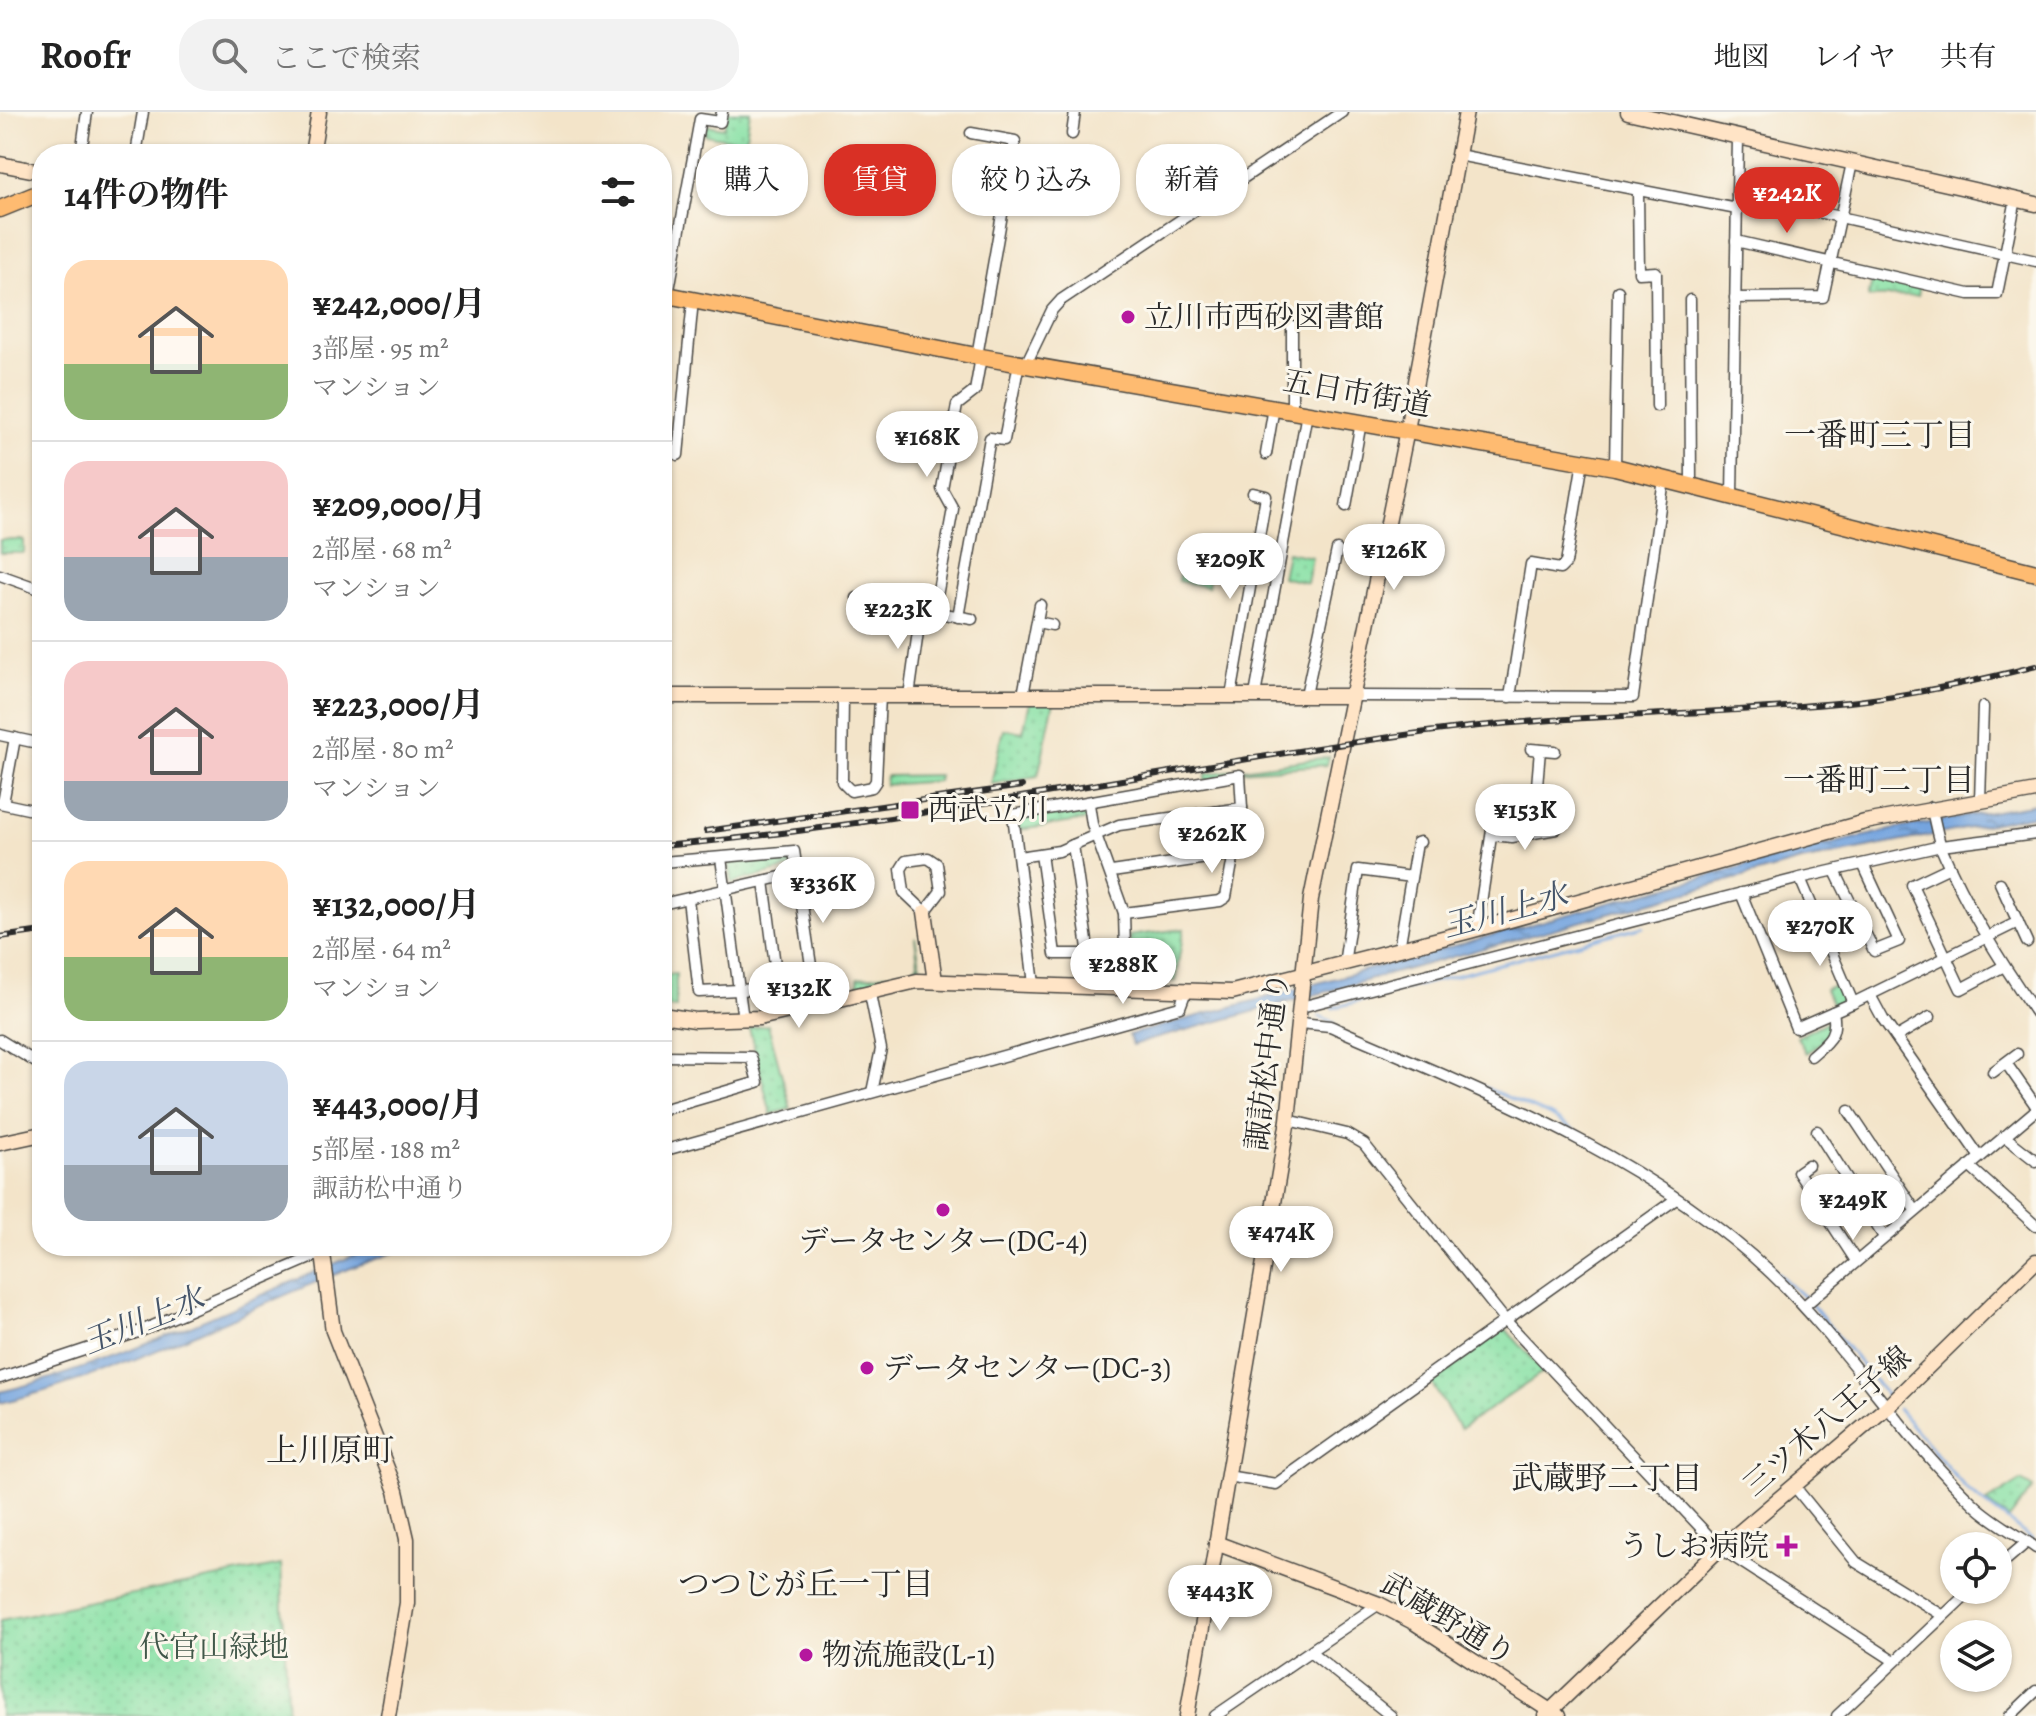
<!DOCTYPE html>
<html lang="ja">
<head>
<meta charset="utf-8">
<style>
	body { margin:0; font-family:Alegreya,"Noto Serif JP",serif; background:#f2f2f2; color:#222; height:100vh; display:flex; flex-direction:column; font-size:30px; white-space:nowrap }
	* { box-sizing:border-box; margin:0 }
	p { font-size:26px; color:#767676 }
	.icon { flex:none; width:44px; height:44px; fill:none; stroke:currentColor; stroke-width:2; stroke-linecap:round; stroke-linejoin:round }
	.map { position:relative; flex:1; overflow:hidden }
	.details { position:absolute; left:32px; top:32px; width:640px; height:1112px; display:flex; flex-direction:column; background:#fff; border-radius:32px; box-shadow:0 2px 6px #0004 }
	.details>* { flex:none }
	.hud { position:absolute; left:696px; top:32px; width:760px; height:72px; display:flex; gap:16px }
	.controls { position:absolute; left:1940px; top:1420px; display:grid; gap:16px }
	.controls a { display:grid; place-items:center; width:72px; height:72px; border-radius:50%; background:#fff; box-shadow:0 2px 6px #0004; font-size:40px }
	.price { position:absolute; translate:-50% -68px; padding:0 18px; border-radius:28px; background:#fff; color:#222; font-size:26px; line-height:52px; filter:drop-shadow(0 2px 4px #0008) }
	.price::after { content:''; position:absolute; left:50%; top:48px; width:24px; height:18px; margin-left:-12px; background:inherit; clip-path:polygon(0 0,100% 0,50% 100%) }
	.price.active { background:#d93025; color:#fff }
	ul { padding:0; list-style:none }
	li { display:flex; align-items:center; gap:24px; height:200px; padding:0 32px }
	li+li { border-top:2px solid #e0e0e0 }
	li span { display:grid; place-items:center; flex:none; width:224px; height:160px; border-radius:24px; color:#555 }
	li>.icon { margin-inline-start:auto }
	span .icon { width:96px; height:96px; fill:#fffc; stroke-width:1 }
	li b { font-size:34px }
	h2 { display:flex; justify-content:space-between; align-items:center; height:96px; padding:0 32px; font-size:34px }
	.pill { padding:0 28px; border-radius:32px; background:#fff; box-shadow:0 2px 6px #0004; font-size:28px; line-height:72px }
	.pill.active { background:#d93025; color:#fff }
	header { display:flex; align-items:center; gap:48px; box-sizing:border-box; height:112px; padding:0 40px; background:#fff; border-bottom:2px solid #e0e0e0 }
	header strong { font-size:38px }
	nav { display:flex; gap:44px; margin-inline-start:auto; font-size:28px }
	.search { width:560px; height:72px; background:#f2f2f2; display:flex; align-items:center; gap:20px; box-sizing:border-box; padding:0 28px; border-radius:32px; color:#767676; font-size:30px }
	.map>svg:first-child { display:block }
</style>
</head>
<body>
<header>
<strong>Roofr</strong>
<div class="search"><svg class="icon" aria-label="search" viewBox="0 0 24 24"><circle cx="10" cy="10" r="6"/><path d="M15 15l6 6"/></svg>ここで検索</div>
<nav><a>地図</a><a>レイヤ</a><a>共有</a></nav>
</header>
<div class="map">
<svg width="2036" height="1604" viewBox="0 0 2036 1604">
	<defs>
		<pattern id="park-dots" width="8" height="8" patternUnits="userSpaceOnUse" patternTransform="scale(2)"><rect width="8" height="8" fill="#88e1a6"/><path d="M2 2h.1M6 6h.1" fill="none" stroke="#76c18f" stroke-width="1.8" stroke-linecap="round"/></pattern>
		<pattern id="water-ripples" width="26" height="14" patternUnits="userSpaceOnUse" patternTransform="scale(2)"><rect width="26" height="14" fill="#74a4df"/><path d="M2 4q2-2 4 0t4 0M15 11q2-2 4 0t4 0" fill="none" stroke="#5f86b5"/></pattern>
	</defs>
	<rect width="100%" height="100%" fill="#fbf7ec"/>
	<filter id="ink" filterUnits="userSpaceOnUse"><feTurbulence type="fractalNoise" baseFrequency=".0125" numOctaves="2"/><feDisplacementMap in="SourceGraphic" scale="16" xChannelSelector="R" yChannelSelector="G"/><feConvolveMatrix kernelMatrix="1 2 1 2 8 2 1 2 1" color-interpolation-filters="sRGB"/></filter>
	<filter id="wash" filterUnits="userSpaceOnUse"><feTurbulence type="fractalNoise" baseFrequency=".006" numOctaves="4" result="noise"/><feDisplacementMap in="SourceGraphic" scale="32" xChannelSelector="R" yChannelSelector="G"/><feGaussianBlur stdDeviation="1.8" result="paint"/><feColorMatrix in="noise" values="0 0 0 0 0 0 0 0 0 0 0 0 0 0 0 0 0 1.4 0 .05"/><feComposite in="paint" operator="in"/></filter>
	<g filter="url(#wash)">
		<rect width="100%" height="100%" fill="#f3e4c9"/>
		<!-- grass -->
		<g fill="#88e1a6" stroke="#5a8668" stroke-width="2">
			<polygon points="1329,645 1326,653 1239,659 1205,669 1206,662"/>
			<polygon points="939,663 938,669 885,673 886,664"/>
			<polygon points="915,825 920,852 913,861 858,874 858,866 912,859 918,851"/>
		</g>
		<!-- park -->
		<g fill="url(#park-dots)" stroke="#5a8668" stroke-width="2">
			<polygon points="728,0 750,0 745,30 705,23 706,13 724,16"/>
			<polygon points="1874,163 1920,173 1918,184 1868,185"/>
			<rect x="0" y="428" width="24" height="13"/>
			<polygon points="1287,440 1312,445 1307,471 1282,465"/>
			<polygon points="1181,456 1210,462 1208,475 1178,469"/>
			<polygon points="1054,589 1038,664 991,672 1003,617 1023,620 1030,590"/>
			<polygon points="1082,697 1086,699 1087,708 1019,718 1018,709 1022,706"/>
			<polygon points="789,743 791,756 732,771 729,749"/>
			<polygon points="1184,817 1175,869 1130,866 1129,824"/>
			<polygon points="676,862 676,896 662,894 662,863"/>
			<polygon points="1839,871 1846,890 1833,896 1825,877"/>
			<polygon points="1830,908 1832,922 1806,941 1797,925"/>
			<polygon points="768,913 791,997 771,1002 749,916"/>
			<polygon points="1505,1216 1544,1260 1460,1317 1430,1269"/>
			<polygon points="2021,1369 2033,1376 2009,1407 1987,1390"/>
			<polygon points="281,1453 288,1604 0,1604 0,1508"/>
		</g>
		<!-- water -->
		<g fill="url(#water-ripples)" stroke="#506885" stroke-width="2">
			<polygon points="2036,692 2036,703 1801,749 1132,933 1129,923 1795,740 1900,716"/>
			<path d="M 413,1134 C 273,1179 144,1257 0,1291 L 0,1280 C 129,1249 251,1185 374,1135 Z"/>
		</g>
		<g fill="none" stroke-linecap="round" stroke-linejoin="round">
			<!-- stream -->
			<g stroke="#74a4df" stroke-width="3">
				<polyline points="1333,896 1643,814"/>
				<polyline points="1319,904 1334,910"/>
				<polyline points="1458,964 1551,1004 1605,1037"/>
				<polyline points="1753,1139 1806,1187"/>
				<polyline points="1812,1193 1887,1284"/>
				<polyline points="1898,1297 1967,1378 2032,1427"/>
			</g>
		</g>
	</g>
	<g filter="url(#ink)">
		<g fill="none" stroke-linecap="round" stroke-linejoin="round">
			<!-- street casing -->
			<g stroke="#494743" stroke-width="13">
				<g id="street">
					<polyline points="971,21 1015,29 977,244"/>
					<polyline points="1072,22 1075,0"/>
					<polyline points="81,42 87,0"/>
					<polyline points="136,42 143,0"/>
					<polyline points="1458,43 1737,97"/>
					<polyline points="1638,79 1639,161 1656,160 1657,294"/>
					<polyline points="1737,82 2036,149"/>
					<polyline points="1736,129 1969,182 1997,182 2016,87"/>
					<polyline points="668,183 700,7 720,10 722,0"/>
					<polyline points="1735,186 1823,185 1852,51"/>
					<polyline points="1690,188 1691,373"/>
					<polyline points="1292,214 1292,298"/>
					<polyline points="1026,252 1052,198 1061,188 1342,0"/>
					<polyline points="1266,342 1274,295"/>
					<polyline points="678,343 693,188"/>
					<polyline points="1615,355 1618,179"/>
					<polyline points="1732,383 1738,25"/>
					<polyline points="1346,394 1361,310"/>
					<polyline points="0,463 42,478"/>
					<polyline points="857,486 972,507"/>
					<polyline points="934,500 953,397 942,377 957,293 975,279 981,245"/>
					<polyline points="958,505 990,326 1004,328 1019,251"/>
					<polyline points="1037,510 1052,513"/>
					<polyline points="1023,583 1040,493"/>
					<polyline points="1255,583 1307,301"/>
					<polyline points="1306,583 1337,438"/>
					<polyline points="843,584 842,670 851,679 872,675 876,669 880,584"/>
					<polyline points="909,584 921,498"/>
					<polyline points="1231,584 1266,384 1253,381"/>
					<polyline points="1354,584 1633,585 1664,367"/>
					<polyline points="1510,585 1531,452 1560,457 1566,451 1583,349"/>
					<polyline points="0,623 42,632"/>
					<polyline points="1531,637 1555,639"/>
					<polyline points="1980,688 1983,595"/>
					<polyline points="0,691 42,700"/>
					<polyline points="3,691 15,626"/>
					<polyline points="1089,692 1092,712 1124,801 1126,875"/>
					<path d="M 1931,695 C 1935,709 1937,724 1942,738 C 1966,794 2001,851 2036,901"/>
					<polyline points="1533,721 1540,638"/>
					<polyline points="1492,723 1512,725 1556,717"/>
					<polyline points="1073,733 1089,843"/>
					<polyline points="1041,742 1055,842 1126,842"/>
					<polyline points="1019,745 1059,739 1119,713 1242,696"/>
					<polyline points="721,746 743,907"/>
					<polygon points="928,746 937,752 941,779 925,800 904,780 901,757 906,749"/>
					<polyline points="662,750 794,739 817,894"/>
					<polyline points="1950,755 1912,773 1961,877 2004,854"/>
					<polyline points="1835,759 1874,839 1899,829 1863,752"/>
					<polyline points="1112,760 1234,742"/>
					<polyline points="1800,766 1853,891 2018,810"/>
					<polyline points="2000,771 2027,830"/>
					<polyline points="1741,781 1796,916 1853,891"/>
					<polyline points="688,787 699,880 778,876 764,769"/>
					<polyline points="662,792 798,761"/>
					<polyline points="1477,817 1492,718"/>
					<polyline points="1399,837 1417,731 1420,730"/>
					<polyline points="1344,852 1358,758 1411,765"/>
					<polyline points="1034,872 1013,703 1240,663 1242,696 1226,785 1220,789 1124,801"/>
					<polyline points="870,882 881,937 872,980"/>
					<polyline points="1870,883 1883,907 1979,1044"/>
					<polyline points="1301,895 1800,766 1941,734 2036,722"/>
					<path d="M 1300,911 L 1330,914 C 1485,981 1647,1044 1772,1162 C 1846,1233 1901,1324 1976,1394 C 1993,1410 2017,1422 2036,1436"/>
					<polyline points="1896,925 1930,905"/>
					<polyline points="0,928 42,954"/>
					<polyline points="662,944 751,945 758,970 662,998"/>
					<path d="M 1811,944 C 1828,929 1838,923 1833,900"/>
					<polyline points="2006,951 2036,994"/>
					<polyline points="1993,960 2017,942"/>
					<polyline points="1849,999 1915,1098"/>
					<polyline points="1288,1008 1347,1022 1364,1032 1505,1208 1720,1436 1893,1548"/>
					<polyline points="1817,1019 1884,1125"/>
					<polyline points="2004,1024 2036,1049"/>
					<polyline points="662,1039 1180,895 1186,879"/>
					<polyline points="1808,1053 1798,1060 1856,1149"/>
					<polyline points="1969,1054 2036,1114"/>
					<polyline points="1804,1194 2036,998"/>
					<polyline points="0,1266 141,1219 338,1134"/>
					<polyline points="1227,1364 1276,1372 1676,1087"/>
					<polyline points="1795,1375 1856,1450 1942,1503"/>
					<polyline points="1998,1455 2027,1430"/>
					<polyline points="1312,1541 1391,1604"/>
					<polyline points="1215,1604 1379,1492"/>
					<polyline points="1837,1604 1971,1478"/>
					<polyline points="2010,1604 2036,1579"/>
				</g>
			</g>
			<!-- secondary casing -->
			<g stroke="#494743" stroke-width="17">
				<g id="secondary">
					<polyline points="1628,0 2036,92"/>
					<polyline points="312,42 319,0"/>
					<polyline points="0,52 36,59 42,66"/>
					<polyline points="662,584 1354,584"/>
					<polyline points="925,800 935,869"/>
					<polyline points="662,903 695,908 759,906 917,869 1232,880 1470,819 1865,710 2036,679"/>
					<polyline points="0,1031 42,1022"/>
					<polyline points="322,1134 333,1219 396,1379 407,1427 407,1491 388,1604"/>
					<polyline points="1216,1431 1379,1492 1415,1511 1558,1604"/>
					<polyline points="1187,1604 1288,1008 1311,787 1407,318 1466,0"/>
					<polyline points="1545,1604 1715,1441 1888,1294 2036,1149"/>
				</g>
			</g>
			<!-- primary casing -->
			<g stroke="#494743" stroke-width="19">
				<g id="primary">
					<polyline points="0,97 42,80"/>
					<polyline points="662,182 981,245 1615,355 2036,461"/>
				</g>
			</g>
			<!-- street -->
			<use href="#street" stroke="#fff" stroke-width="10"/>
			<!-- secondary -->
			<use href="#secondary" stroke="#ffe4c6" stroke-width="14"/>
			<!-- primary -->
			<use href="#primary" stroke="#febb71" stroke-width="16"/>
			<!-- rail casing -->
			<g stroke="#2b2b2b" stroke-width="6">
				<g id="rail">
					<polyline points="706,719 1022,674"/>
					<path d="M 662,734 C 919,711 1171,654 1427,620 C 1571,601 1715,604 1858,589 C 1918,582 1977,569 2036,554"/>
					<polyline points="0,825 42,819"/>
				</g>
			</g>
			<!-- rail -->
			<use href="#rail" stroke="#fbf7ec" stroke-width="3" stroke-dasharray="9" stroke-linecap="butt"/>
		</g>
	</g>
	<!-- markers -->
	<g fill="#b5179e" stroke="#fbf7ec" stroke-width="3">
		<circle cx="1128" cy="205" r="8"/>
		<rect x="900" y="688" width="20" height="20" rx="4"/>
		<circle cx="943" cy="1098" r="8"/>
		<circle cx="867" cy="1256" r="8"/>
		<path d="M1783 1422h8v8h8v8h-8v8h-8v-8h-8v-8h8z"/>
		<circle cx="806" cy="1543" r="8"/>
	</g>
	<g text-anchor="middle" stroke-width="6" stroke-linejoin="round" paint-order="stroke">
		<!-- poi labels -->
		<g font-size="30" fill="#2b2b2b" stroke="#fbf7ec" text-anchor="start">
			<text x="1144" y="215">立川市西砂図書館</text>
			<text x="928" y="708">西武立川</text>
			<text x="943" y="1139" text-anchor="middle">データセンター(DC-4)</text>
			<text x="883" y="1266">データセンター(DC-3)</text>
			<text x="1769" y="1444" text-anchor="end">うしお病院</text>
			<text x="822" y="1553">物流施設(L-1)</text>
		</g>
		<!-- street labels -->
		<g font-size="30" fill="#2b2b2b" stroke="#fbf7ec">
			<text transform="translate(1357 281) rotate(10)" y="10">五日市街道</text>
			<text transform="translate(1267 949) rotate(-83)" y="10">諏訪松中通り</text>
			<text transform="translate(1827 1309) rotate(-41)" y="10">三ツ木八王子線</text>
			<text transform="translate(1448 1507) rotate(31)" y="10">武蔵野通り</text>
		</g>
		<!-- park labels -->
		<g font-size="30" fill="#42584a" stroke="#fbf7ec">
			<text x="214" y="1545">代官山緑地</text>
		</g>
		<!-- neighbourhood labels -->
		<g font-size="32" fill="#2b2b2b" stroke="#fbf7ec">
			<text x="1880" y="334">一番町三丁目</text>
			<text x="1879" y="679">一番町二丁目</text>
			<text x="330" y="1349">上川原町</text>
			<text x="1607" y="1377">武蔵野二丁目</text>
			<text x="806" y="1483">つつじが丘一丁目</text>
		</g>
		<!-- water labels -->
		<g font-size="32" font-style="italic" fill="#45556a" stroke="#fbf7ec">
			<text transform="translate(1505 798) rotate(-15)" y="11">玉川上水</text>
			<text transform="translate(143 1208) rotate(-22)" y="11">玉川上水</text>
		</g>
	</g>
</svg>
<div class="controls">
<a><svg class="icon" aria-label="locate" viewBox="0 0 24 24"><circle cx="12" cy="12" r="6"/><path d="M12 2v4M12 18v4M2 12h4M18 12h4"/></svg></a>
<a><svg class="icon" aria-label="layers" viewBox="0 0 24 24"><path d="M12 4l9 5-9 5-9-5zM3 14l9 5 9-5"/></svg></a>
</div>
<b class="price active" style="left:1787px;top:123px">¥242K</b>
<b class="price" style="left:927px;top:367px">¥168K</b>
<b class="price" style="left:1394px;top:480px">¥126K</b>
<b class="price" style="left:1230px;top:489px">¥209K</b>
<b class="price" style="left:898px;top:539px">¥223K</b>
<b class="price" style="left:1525px;top:740px">¥153K</b>
<b class="price" style="left:1212px;top:763px">¥262K</b>
<b class="price" style="left:823px;top:813px">¥336K</b>
<b class="price" style="left:1820px;top:856px">¥270K</b>
<b class="price" style="left:1123px;top:894px">¥288K</b>
<b class="price" style="left:799px;top:918px">¥132K</b>
<b class="price" style="left:1853px;top:1130px">¥249K</b>
<b class="price" style="left:1281px;top:1162px">¥474K</b>
<b class="price" style="left:1220px;top:1521px">¥443K</b>
<div class="hud">
<a class="pill">購入</a>
<a class="pill active">賃貸</a>
<a class="pill">絞り込み</a>
<a class="pill">新着</a>
</div>
<section class="details">
<h2>14件の物件<svg class="icon" aria-label="filters" viewBox="0 0 24 24"><path d="M4 7h16M4 17h16"/><circle cx="9" cy="7" r="2"/><circle cx="15" cy="17" r="2"/></svg></h2>
<ul>
<li><span style="background:linear-gradient(#ffd9b3 65%,#8fb573 0)"><svg class="icon" aria-label="home" viewBox="0 0 24 24"><path d="M3 11l9-7 9 7M6 9v11h12V9"/></svg></span><div><b>¥242,000/月</b><p>3部屋 · 95 m²</p><p>マンション</p></div></li>
<li><span style="background:linear-gradient(#f6c9c9 60%,#9aa5b1 0)"><svg class="icon" aria-label="home" viewBox="0 0 24 24"><path d="M3 11l9-7 9 7M6 9v11h12V9"/></svg></span><div><b>¥209,000/月</b><p>2部屋 · 68 m²</p><p>マンション</p></div></li>
<li><span style="background:linear-gradient(#f6c9c9 75%,#9aa5b1 0)"><svg class="icon" aria-label="home" viewBox="0 0 24 24"><path d="M3 11l9-7 9 7M6 9v11h12V9"/></svg></span><div><b>¥223,000/月</b><p>2部屋 · 80 m²</p><p>マンション</p></div></li>
<li><span style="background:linear-gradient(#ffd9b3 60%,#8fb573 0)"><svg class="icon" aria-label="home" viewBox="0 0 24 24"><path d="M3 11l9-7 9 7M6 9v11h12V9"/></svg></span><div><b>¥132,000/月</b><p>2部屋 · 64 m²</p><p>マンション</p></div></li>
<li><span style="background:linear-gradient(#c9d6e8 65%,#9aa5b1 0)"><svg class="icon" aria-label="home" viewBox="0 0 24 24"><path d="M3 11l9-7 9 7M6 9v11h12V9"/></svg></span><div><b>¥443,000/月</b><p>5部屋 · 188 m²</p><p>諏訪松中通り</p></div></li>
</ul>
</section>
</div>
</body>
</html>
